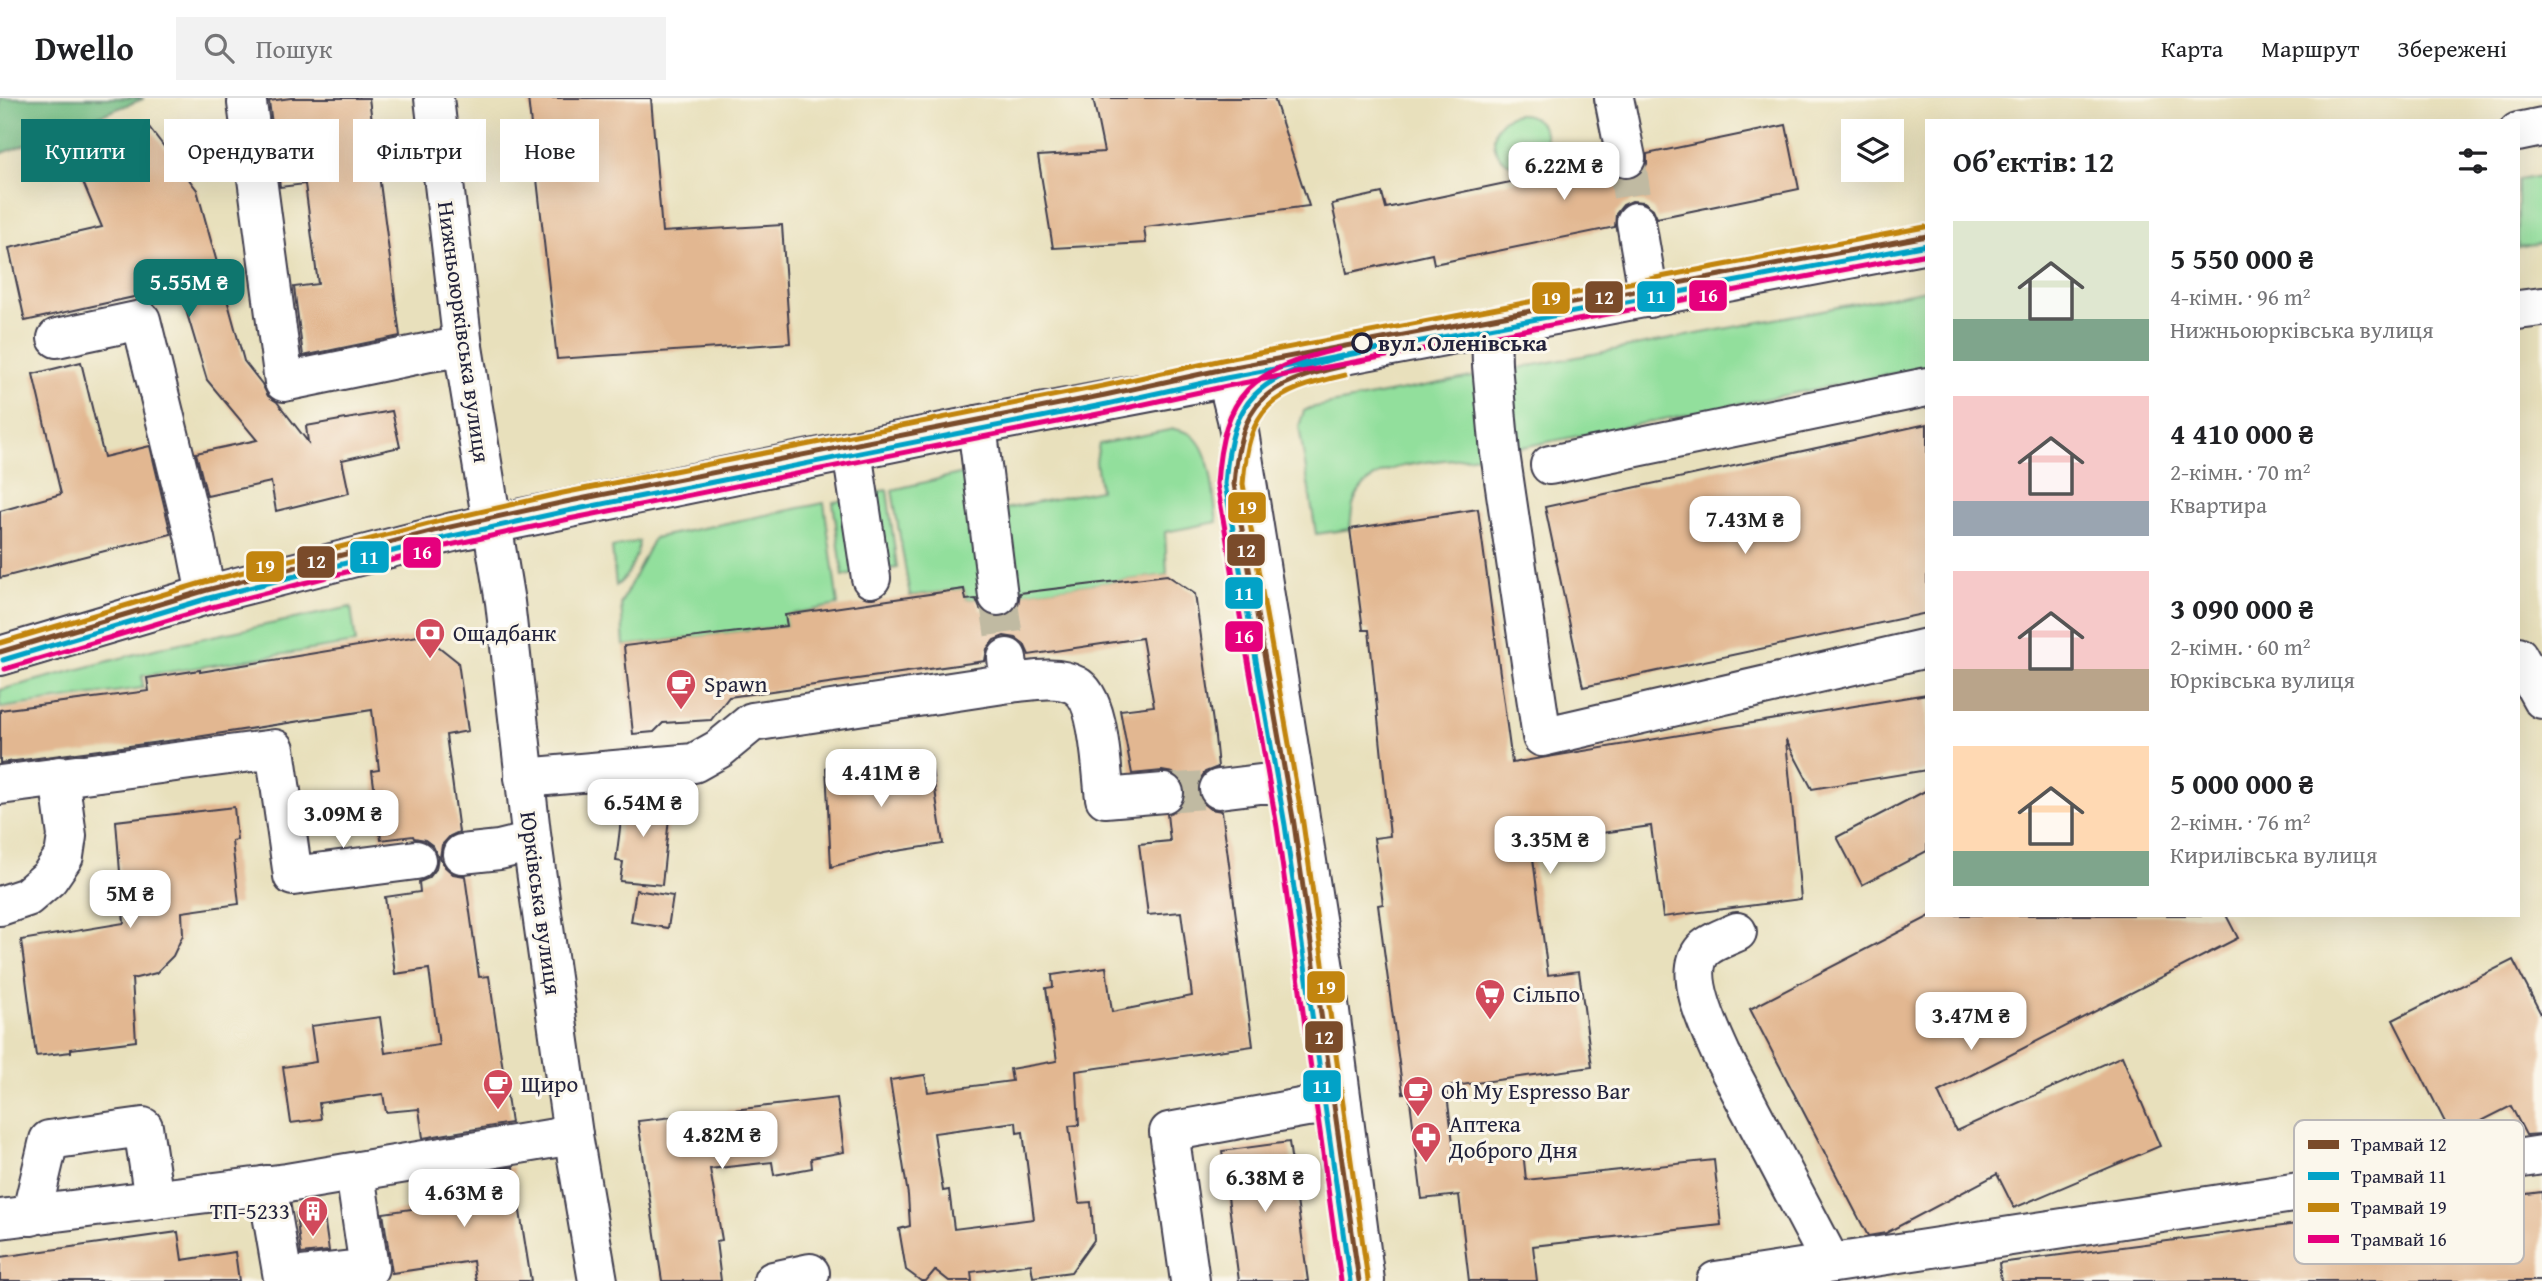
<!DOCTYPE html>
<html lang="uk">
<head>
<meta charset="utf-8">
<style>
	body { margin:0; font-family:"Gentium Book Plus",serif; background:#f2f2f2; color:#202124; height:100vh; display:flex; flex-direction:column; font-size:26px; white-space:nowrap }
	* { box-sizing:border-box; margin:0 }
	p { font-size:23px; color:#757577 }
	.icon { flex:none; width:38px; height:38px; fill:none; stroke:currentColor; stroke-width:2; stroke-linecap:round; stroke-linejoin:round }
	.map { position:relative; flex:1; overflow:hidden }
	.panel { position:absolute; left:1925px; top:21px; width:595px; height:798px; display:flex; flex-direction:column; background:#fff; border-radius:0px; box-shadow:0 7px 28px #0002 }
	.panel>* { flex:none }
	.hud { position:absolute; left:21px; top:21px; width:665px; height:63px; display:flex; gap:14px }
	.controls { position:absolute; left:1841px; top:21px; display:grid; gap:14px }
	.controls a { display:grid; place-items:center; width:63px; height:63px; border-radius:0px; background:#fff; box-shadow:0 7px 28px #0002; font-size:35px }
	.price { position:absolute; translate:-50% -60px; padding:0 16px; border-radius:14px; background:#fff; color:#222; font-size:23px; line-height:46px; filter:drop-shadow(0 2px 4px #0008) }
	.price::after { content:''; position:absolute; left:50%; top:42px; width:21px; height:16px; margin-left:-10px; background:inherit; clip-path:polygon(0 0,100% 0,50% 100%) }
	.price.current { background:#0f766e; color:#fff }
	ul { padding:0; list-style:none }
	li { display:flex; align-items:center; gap:21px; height:175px; padding:0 28px }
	li span { display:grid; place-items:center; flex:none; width:196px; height:140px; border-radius:0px; color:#555 }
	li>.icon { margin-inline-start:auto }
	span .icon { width:84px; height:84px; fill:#fffc; stroke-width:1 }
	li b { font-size:30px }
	h2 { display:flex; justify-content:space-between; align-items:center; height:84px; padding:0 28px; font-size:30px }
	.pill { padding:0 24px; border-radius:0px; background:#fff; box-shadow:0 7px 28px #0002; font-size:24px; line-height:63px }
	.pill.current { background:#0f766e; color:#fff }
	header { display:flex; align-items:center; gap:42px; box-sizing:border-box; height:98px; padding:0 35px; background:#fff; border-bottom:2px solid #e0e0e0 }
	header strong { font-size:33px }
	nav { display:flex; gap:38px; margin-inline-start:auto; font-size:24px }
	.search { width:490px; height:63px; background:#f2f2f2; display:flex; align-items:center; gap:18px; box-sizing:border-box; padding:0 24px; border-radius:0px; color:#757577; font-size:26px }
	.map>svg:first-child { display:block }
</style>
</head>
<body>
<header>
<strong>Dwello</strong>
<div class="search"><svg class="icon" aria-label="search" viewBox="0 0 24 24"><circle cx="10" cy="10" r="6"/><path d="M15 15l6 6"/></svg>Пошук</div>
<nav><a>Карта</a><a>Маршрут</a><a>Збережені</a></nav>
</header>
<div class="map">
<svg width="2542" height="1183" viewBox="0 0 2542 1183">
	<rect width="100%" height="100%" fill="#fbf7ec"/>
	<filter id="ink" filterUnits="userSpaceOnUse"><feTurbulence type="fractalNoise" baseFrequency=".0143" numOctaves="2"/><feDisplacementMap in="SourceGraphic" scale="14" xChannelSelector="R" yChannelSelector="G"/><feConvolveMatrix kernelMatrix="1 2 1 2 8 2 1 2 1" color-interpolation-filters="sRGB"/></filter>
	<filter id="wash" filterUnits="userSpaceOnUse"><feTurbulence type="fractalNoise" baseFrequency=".00686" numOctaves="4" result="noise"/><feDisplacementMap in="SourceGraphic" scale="28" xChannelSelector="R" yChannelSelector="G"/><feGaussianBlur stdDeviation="1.57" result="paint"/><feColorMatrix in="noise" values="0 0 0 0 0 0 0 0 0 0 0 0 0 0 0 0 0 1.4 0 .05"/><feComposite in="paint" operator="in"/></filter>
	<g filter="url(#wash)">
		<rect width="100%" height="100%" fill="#e8e0bc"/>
		<!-- green -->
		<g fill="#92df9c" stroke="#5a806c" stroke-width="2">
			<circle cx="1520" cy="42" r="26"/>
			<polygon points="2542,78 2542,145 2518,150 2518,82"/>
			<path d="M 1927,192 L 1927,269 L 1472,359 C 1435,364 1368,362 1354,404 C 1351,412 1351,422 1350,431 L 1316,436 L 1299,328 L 1304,313 L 1310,310 Z"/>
			<path d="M 1174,331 C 1179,332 1185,333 1190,336 C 1213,350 1213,400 1217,424 L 1165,434 L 1167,477 L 966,502 L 964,491 L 910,498 L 892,392 L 972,373 L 980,416 L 1100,392 L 1096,363 L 1099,346 Z"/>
			<polygon points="887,392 897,470 880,472 870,395"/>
			<polygon points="852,401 861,475 843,478 833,404"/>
			<polygon points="824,405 838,507 786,517 787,528 624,548 621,505 654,440"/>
			<path d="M 639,443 C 638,457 628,480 616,488 L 612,449 Z"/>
			<polygon points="351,509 356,545 142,578 143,590 0,610 0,592 166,548"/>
		</g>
		<!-- forest -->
		<polygon fill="#75be84" stroke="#4c7060" stroke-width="2" points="0,0 143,0 143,1 0,56"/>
		<g id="blocks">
			<!-- building -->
			<g fill="#e2b791" fill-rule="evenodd">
				<polygon points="291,0 369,0 400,238 303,258 294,189 318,186 305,86 280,89 269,3"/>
				<polygon points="528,0 651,0 662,134 782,127 790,245 557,261"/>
				<polygon points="1093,0 1274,0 1309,108 1144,129 1146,145 1053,150 1038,58 1104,54"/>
				<polygon points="1786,27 1799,91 1657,120 1653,111 1644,104 1632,103 1623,107 1616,116 1615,129 1434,166 1432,156 1347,175 1332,106 1382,95 1386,110 1605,64 1610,75 1620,81 1630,81 1641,76 1647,66 1647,56"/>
				<polygon points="149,29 197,92 244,263 262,286 268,298 277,304 308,344 306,328 392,313 400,349 342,362 349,395 276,413 271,384 207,398 196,355 257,342 207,282 179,189 25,223 9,150 102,129 80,77"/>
				<polygon points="81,264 104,359 150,348 171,436 0,480 0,413 61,396 33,276"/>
				<polygon points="1927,326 1927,515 1583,589 1545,409"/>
				<polygon points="1478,411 1512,665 1927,596 1927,672 1812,691 1786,642 1801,801 1663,819 1651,728 1531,745 1548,877 1579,873 1592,969 1446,989 1455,1061 1523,1053 1526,1082 1714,1062 1721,1127 1533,1148 1537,1183 1469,1183 1459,1097 1422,1101 1409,994 1403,995 1378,807 1383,806 1374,740 1390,738 1369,532 1363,532 1350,431"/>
				<path d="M 1167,477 L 1195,496 L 1215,639 L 1218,669 L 1205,674 L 1199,683 L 1197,694 L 1201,704 L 1210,711 L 1222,713 L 1253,948 L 1076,973 L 1079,1027 L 1069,1028 L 1079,1105 L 1091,1104 L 1094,1142 L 1071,1174 L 1033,1179 L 1031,1166 L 971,1174 L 972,1183 L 949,1183 L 935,1172 L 926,1183 L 921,1183 L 906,1172 L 899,1131 L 910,1128 L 908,1097 L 890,982 L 925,977 L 928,994 L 1012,983 L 1010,971 L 1057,963 L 1046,890 L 1053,889 L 1052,877 L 1106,869 L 1112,914 L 1192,898 L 1181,814 L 1148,817 L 1139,746 L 1170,743 L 1167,716 L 1177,712 L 1183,705 L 1186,694 L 1181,682 L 1173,675 L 1162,673 L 1132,676 L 1120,612 L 1154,608 L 1142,540 L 1029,557 L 1024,546 L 1016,540 L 1004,538 L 994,542 L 987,551 L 985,563 L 729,599 L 711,622 L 663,625 L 654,634 L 633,636 L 624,548 L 787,528 L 785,517 L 964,491 L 966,502 L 976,501 L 980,511 L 989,518 L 1001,520 L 1011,516 L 1018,507 L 1020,495 ZM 1016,1024 L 1017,1035 L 1023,1034 L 1034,1121 L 954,1131 L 949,1092 L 943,1093 L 934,1035 Z"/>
				<polygon points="424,537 458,564 468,633 446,637 459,734 450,738 442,747 440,759 445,769 453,776 465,778 479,879 489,878 511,1025 423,1040 419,1011 386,1014 383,996 319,1005 321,1021 291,1025 283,969 316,964 311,928 380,919 385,955 439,947 429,871 395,876 385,799 420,794 419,784 429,780 436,771 438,759 433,748 425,742 414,740 413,738 381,742 372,673 379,672 372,612 190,640 0,665 0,612 149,593 147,580 200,572 200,574"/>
				<polygon points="930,658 943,746 884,755 831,769 826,669"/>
				<polygon points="1927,692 1927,753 1862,787 1837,739"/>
				<polygon points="629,695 663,699 662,709 670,710 662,787 620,783 623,764 616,763 623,706 627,706"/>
				<polygon points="234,709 237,742 232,743 239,806 182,814 183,837 173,858 156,875 132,881 136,943 71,951 71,954 36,958 21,842 124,825 116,723"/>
				<polygon points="636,792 673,798 668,830 631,824"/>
				<polygon points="1932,817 2226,817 2238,840 1938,994 1956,1033 2122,958 2160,1048 2014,1110 1997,1076 1886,1135 1868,1138 1750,911"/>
				<polygon points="2513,862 2542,918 2542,1036 2526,1037 2511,1008 2452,1038 2393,922"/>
				<polygon points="837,1000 844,1054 811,1060 812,1070 774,1077 772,1064 710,1071 722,1142 716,1143 721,1183 662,1183 638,1023"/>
				<polygon points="1289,1044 1308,1183 1239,1183 1222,1053"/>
				<polygon points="513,1069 531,1183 476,1183 473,1163 392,1175 383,1115 440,1107 436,1082"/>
				<polygon points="2542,1094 2542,1183 2001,1183 1999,1165"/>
				<polygon points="323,1111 329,1153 301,1156 296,1115"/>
				<polygon points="178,1134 182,1162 235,1154 239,1183 0,1183 0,1159"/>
			</g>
		</g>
	</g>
	<g filter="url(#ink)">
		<use href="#blocks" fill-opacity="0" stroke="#403e4e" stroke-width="2"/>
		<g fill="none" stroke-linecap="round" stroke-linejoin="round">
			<!-- minor-tunnel -->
			<g stroke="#c0baa2" stroke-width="38" stroke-dasharray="38 19" stroke-linecap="butt">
				<polyline points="1626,60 1636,124"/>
				<polyline points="998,498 1007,560"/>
				<polyline points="1164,695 1219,691"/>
			</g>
			<!-- minor casing -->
			<g stroke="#403e4e" stroke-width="42">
				<g id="minor">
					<polyline points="434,0 463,249 505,504 532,744 573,1037 598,1183"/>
					<polyline points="1614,0 1626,60"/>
					<polyline points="247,5 284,284 430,254 463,249"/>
					<polyline points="2518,34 2542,29"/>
					<polyline points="1636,124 1649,200"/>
					<polyline points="2518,212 2542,209"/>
					<polyline points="1491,228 1492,267 1500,355 1542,639 1927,550"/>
					<polyline points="57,240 141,222 195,441 206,497"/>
					<polyline points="1227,281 1237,321 1327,890 1365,1183"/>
					<polyline points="977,327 998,498"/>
					<polyline points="852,353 871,480"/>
					<polyline points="1550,367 1927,289"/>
					<polyline points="0,558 206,497 453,434 977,327 1927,146"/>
					<polyline points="2518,558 2542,601"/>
					<path d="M 1010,585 C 1030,583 1057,577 1075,587 C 1101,600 1101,673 1105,700 L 1164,695"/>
					<polyline points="524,680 694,665 719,651 752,624 1010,585 1007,560"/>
					<polyline points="0,687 275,651 293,778 416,762"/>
					<polyline points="1219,691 1260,686 1294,686"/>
					<polyline points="462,756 499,752 532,744"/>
					<polyline points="0,808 27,799 49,780 64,758 67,738 59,678"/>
					<path d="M 1737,834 C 1726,839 1711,844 1703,852 C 1682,876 1710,931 1721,956 L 1831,1165"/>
					<polyline points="267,1087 283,1180 369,1170 355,1075"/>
					<polyline points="31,1118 49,1042 143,1029 154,1102"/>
					<polyline points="0,1121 287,1085 573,1037"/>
					<polyline points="773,1183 810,1175"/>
					<polyline points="1190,1183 1169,1034 1306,1009 1342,1007"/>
					<polyline points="1716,1183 2542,1057"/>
				</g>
			</g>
			<!-- minor -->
			<use href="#minor" stroke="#fff" stroke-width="38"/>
			<!-- tram-1 casing -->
			<g stroke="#fbf7ec" stroke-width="10">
				<g id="tram-1">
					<path d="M 1343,268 C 1264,286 1241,302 1234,386 L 1294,726 L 1359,1183"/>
					<polyline points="0,554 207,492 446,430 565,404 1105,297 1224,271 1927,138"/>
				</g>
			</g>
			<!-- tram-2 casing -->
			<g stroke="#fbf7ec" stroke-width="10">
				<g id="tram-2">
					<path d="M 1341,259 C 1258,279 1232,298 1225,386 L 1285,727 L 1350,1183"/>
					<polyline points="3,562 209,500 448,439 567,413 1107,306 1226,280 1927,147"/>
				</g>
			</g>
			<!-- tram-3 casing -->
			<g stroke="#fbf7ec" stroke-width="10">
				<g id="tram-3">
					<path d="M 1345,277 C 1271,294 1249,307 1243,386 L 1303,725 L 1368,1182"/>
					<polyline points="0,545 205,484 444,422 563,395 1103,288 1222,262 1925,129"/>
				</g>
			</g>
			<!-- tram-4 casing -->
			<g stroke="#fbf7ec" stroke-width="10">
				<g id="tram-4">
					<path d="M 1339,251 C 1252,271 1223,294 1217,386 L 1277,729 L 1341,1183"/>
					<polyline points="5,571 212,509 450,447 569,421 1108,314 1227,288 1927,156"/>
				</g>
			</g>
			<!-- tram-1 -->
			<use href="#tram-1" stroke="#7a4b2a" stroke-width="5"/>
			<!-- tram-2 -->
			<use href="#tram-2" stroke="#02a2c7" stroke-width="5"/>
			<!-- tram-3 -->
			<use href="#tram-3" stroke="#c2850f" stroke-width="5"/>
			<!-- tram-4 -->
			<use href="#tram-4" stroke="#e5007d" stroke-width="5"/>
		</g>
	</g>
	<!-- icons -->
	<defs>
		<g id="bank-pin" transform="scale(1.575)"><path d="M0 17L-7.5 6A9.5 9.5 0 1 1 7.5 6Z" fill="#d1495b" stroke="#fbf7ec"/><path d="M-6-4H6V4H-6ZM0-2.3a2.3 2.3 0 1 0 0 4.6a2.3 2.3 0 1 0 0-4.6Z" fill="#fff"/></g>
		<g id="cafe-pin" transform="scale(1.575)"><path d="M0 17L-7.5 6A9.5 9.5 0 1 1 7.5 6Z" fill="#d1495b" stroke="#fbf7ec"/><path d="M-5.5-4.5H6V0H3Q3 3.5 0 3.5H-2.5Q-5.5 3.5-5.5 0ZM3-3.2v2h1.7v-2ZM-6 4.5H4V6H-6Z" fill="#fff"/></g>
		<g id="supermarket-pin" transform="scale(1.575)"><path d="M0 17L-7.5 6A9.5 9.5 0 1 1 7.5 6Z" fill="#d1495b" stroke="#fbf7ec"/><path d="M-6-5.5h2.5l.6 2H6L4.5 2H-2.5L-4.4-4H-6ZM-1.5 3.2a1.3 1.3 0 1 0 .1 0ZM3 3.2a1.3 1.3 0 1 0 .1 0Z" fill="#fff"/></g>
		<g id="pharmacy-pin" transform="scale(1.575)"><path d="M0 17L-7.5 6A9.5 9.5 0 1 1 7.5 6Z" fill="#d1495b" stroke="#fbf7ec"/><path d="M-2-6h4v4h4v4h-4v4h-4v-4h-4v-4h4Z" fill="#fff"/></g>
		<g id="building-pin" transform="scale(1.575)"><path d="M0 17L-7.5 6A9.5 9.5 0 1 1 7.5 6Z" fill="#d1495b" stroke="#fbf7ec"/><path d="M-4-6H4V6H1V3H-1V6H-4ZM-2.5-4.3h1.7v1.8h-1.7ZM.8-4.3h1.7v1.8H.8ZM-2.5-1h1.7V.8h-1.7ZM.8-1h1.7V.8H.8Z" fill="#fff"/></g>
	</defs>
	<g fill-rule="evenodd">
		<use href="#bank-pin" x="430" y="535"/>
		<use href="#cafe-pin" x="681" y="586"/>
		<use href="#supermarket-pin" x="1490" y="896"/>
		<use href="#cafe-pin" x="498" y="986"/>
		<use href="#cafe-pin" x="1418" y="993"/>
		<use href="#pharmacy-pin" x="1426" y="1039"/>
		<use href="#building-pin" x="313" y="1113"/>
	</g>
	<!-- markers -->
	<circle fill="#fbf7ec" stroke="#22223b" stroke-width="3.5" cx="1362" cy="245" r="9"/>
	<g text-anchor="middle" stroke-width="6" stroke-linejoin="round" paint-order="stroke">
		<!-- street labels -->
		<g font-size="23" fill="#22223b" stroke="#fbf7ec">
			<text transform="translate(464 234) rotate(82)" y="8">Нижньоюрківська вулиця</text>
			<text transform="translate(541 805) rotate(82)" y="8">Юрківська вулиця</text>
		</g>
		<!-- stop labels -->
		<g font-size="23" font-weight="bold" fill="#22223b" stroke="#fbf7ec" text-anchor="start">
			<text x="1378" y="253">вул. Оленівська</text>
		</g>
		<!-- poi labels -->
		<g font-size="23" fill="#22223b" stroke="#fbf7ec" text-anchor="start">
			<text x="453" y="543">Ощадбанк</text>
			<text x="704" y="594">Spawn</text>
			<text x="1513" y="904">Сільпо</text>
			<text x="521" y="994">Щиро</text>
			<text x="1441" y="1001">Oh My Espresso Bar</text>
			<text x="1449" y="1034">Аптека<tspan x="1449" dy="26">Доброго Дня</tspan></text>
			<text x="290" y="1121" text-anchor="end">ТП-5233</text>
		</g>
	</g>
	<!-- legend -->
	<rect x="2294" y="1022" width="230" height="144" rx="10" fill="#fbf7ec" stroke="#bab7b7" stroke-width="2"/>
	<rect x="2308" y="1042" width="31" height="9" fill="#7a4b2a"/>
	<rect x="2308" y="1074" width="31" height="8" fill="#02a2c7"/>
	<rect x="2308" y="1105" width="31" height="9" fill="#c2850f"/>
	<rect x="2308" y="1137" width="31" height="8" fill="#e5007d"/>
	<g font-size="19" fill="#22223b">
		<text x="2351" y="1053">Трамвай 12</text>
		<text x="2351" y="1085">Трамвай 11</text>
		<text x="2351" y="1116">Трамвай 19</text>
		<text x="2351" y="1148">Трамвай 16</text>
	</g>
	<g stroke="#fbf7ec" stroke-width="2.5">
		<rect x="1688" y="181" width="40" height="33" rx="7" fill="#e5007d"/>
		<rect x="1636" y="182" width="40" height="33" rx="7" fill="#02a2c7"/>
		<rect x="1584" y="182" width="40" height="34" rx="7" fill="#7a4b2a"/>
		<rect x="1531" y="183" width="40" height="34" rx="7" fill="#c2850f"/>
		<rect x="1227" y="393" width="40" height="33" rx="7" fill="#c2850f"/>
		<rect x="1226" y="435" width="40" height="34" rx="7" fill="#7a4b2a"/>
		<rect x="402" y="438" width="40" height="33" rx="7" fill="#e5007d"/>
		<rect x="349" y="442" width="41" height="34" rx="7" fill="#02a2c7"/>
		<rect x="296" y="447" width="40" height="34" rx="7" fill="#7a4b2a"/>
		<rect x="245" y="452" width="40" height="33" rx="7" fill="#c2850f"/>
		<rect x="1224" y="478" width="40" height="34" rx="7" fill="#02a2c7"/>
		<rect x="1224" y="522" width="40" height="33" rx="7" fill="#e5007d"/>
		<rect x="1306" y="872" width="40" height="34" rx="7" fill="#c2850f"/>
		<rect x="1304" y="922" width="40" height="34" rx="7" fill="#7a4b2a"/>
		<rect x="1302" y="971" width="40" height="34" rx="7" fill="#02a2c7"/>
	</g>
	<g font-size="19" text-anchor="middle" font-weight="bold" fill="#fff">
		<text x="1708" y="204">16</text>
		<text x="1656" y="205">11</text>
		<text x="1604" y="206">12</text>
		<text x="1551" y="207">19</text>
		<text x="1247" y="416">19</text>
		<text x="1246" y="459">12</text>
		<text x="422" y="461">16</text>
		<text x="369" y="466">11</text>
		<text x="316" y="470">12</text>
		<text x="265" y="475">19</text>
		<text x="1244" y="502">11</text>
		<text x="1244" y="545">16</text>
		<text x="1326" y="896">19</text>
		<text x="1324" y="946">12</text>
		<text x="1322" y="995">11</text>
	</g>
</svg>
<div class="controls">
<a><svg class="icon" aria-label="layers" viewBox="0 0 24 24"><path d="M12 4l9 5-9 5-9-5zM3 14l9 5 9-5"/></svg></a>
</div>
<b class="price" style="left:1564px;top:104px">6.22M ₴</b>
<b class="price current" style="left:189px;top:221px">5.55M ₴</b>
<b class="price" style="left:1745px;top:458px">7.43M ₴</b>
<b class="price" style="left:881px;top:711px">4.41M ₴</b>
<b class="price" style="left:643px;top:741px">6.54M ₴</b>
<b class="price" style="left:343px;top:752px">3.09M ₴</b>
<b class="price" style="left:1550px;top:778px">3.35M ₴</b>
<b class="price" style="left:130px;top:832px">5M ₴</b>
<b class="price" style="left:1971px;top:954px">3.47M ₴</b>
<b class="price" style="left:722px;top:1073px">4.82M ₴</b>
<b class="price" style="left:1265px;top:1116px">6.38M ₴</b>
<b class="price" style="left:464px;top:1131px">4.63M ₴</b>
<div class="hud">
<a class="pill current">Купити</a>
<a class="pill">Орендувати</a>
<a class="pill">Фільтри</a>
<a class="pill">Нове</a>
</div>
<section class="panel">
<h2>Об’єктів: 12<svg class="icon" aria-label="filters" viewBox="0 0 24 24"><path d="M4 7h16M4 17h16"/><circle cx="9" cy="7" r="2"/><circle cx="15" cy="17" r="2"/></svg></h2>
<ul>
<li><span style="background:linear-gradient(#dfe7d0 70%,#7fa58c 0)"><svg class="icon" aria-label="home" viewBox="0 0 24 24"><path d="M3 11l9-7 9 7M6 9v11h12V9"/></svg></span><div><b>5 550 000 ₴</b><p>4-кімн. · 96 m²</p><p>Нижньоюрківська вулиця</p></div></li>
<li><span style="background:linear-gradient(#f6c9c9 75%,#9aa5b1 0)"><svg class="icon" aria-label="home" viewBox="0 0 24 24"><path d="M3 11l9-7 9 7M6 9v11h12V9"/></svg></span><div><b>4 410 000 ₴</b><p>2-кімн. · 70 m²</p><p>Квартира</p></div></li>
<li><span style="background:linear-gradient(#f6c9c9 70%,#b9a48a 0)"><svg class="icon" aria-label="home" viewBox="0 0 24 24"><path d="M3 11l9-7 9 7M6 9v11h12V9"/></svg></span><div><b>3 090 000 ₴</b><p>2-кімн. · 60 m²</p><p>Юрківська вулиця</p></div></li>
<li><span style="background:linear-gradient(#ffd9b3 75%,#7fa58c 0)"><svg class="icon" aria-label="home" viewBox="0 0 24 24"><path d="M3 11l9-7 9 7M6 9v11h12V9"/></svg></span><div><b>5 000 000 ₴</b><p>2-кімн. · 76 m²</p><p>Кирилівська вулиця</p></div></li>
</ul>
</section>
</div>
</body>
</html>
